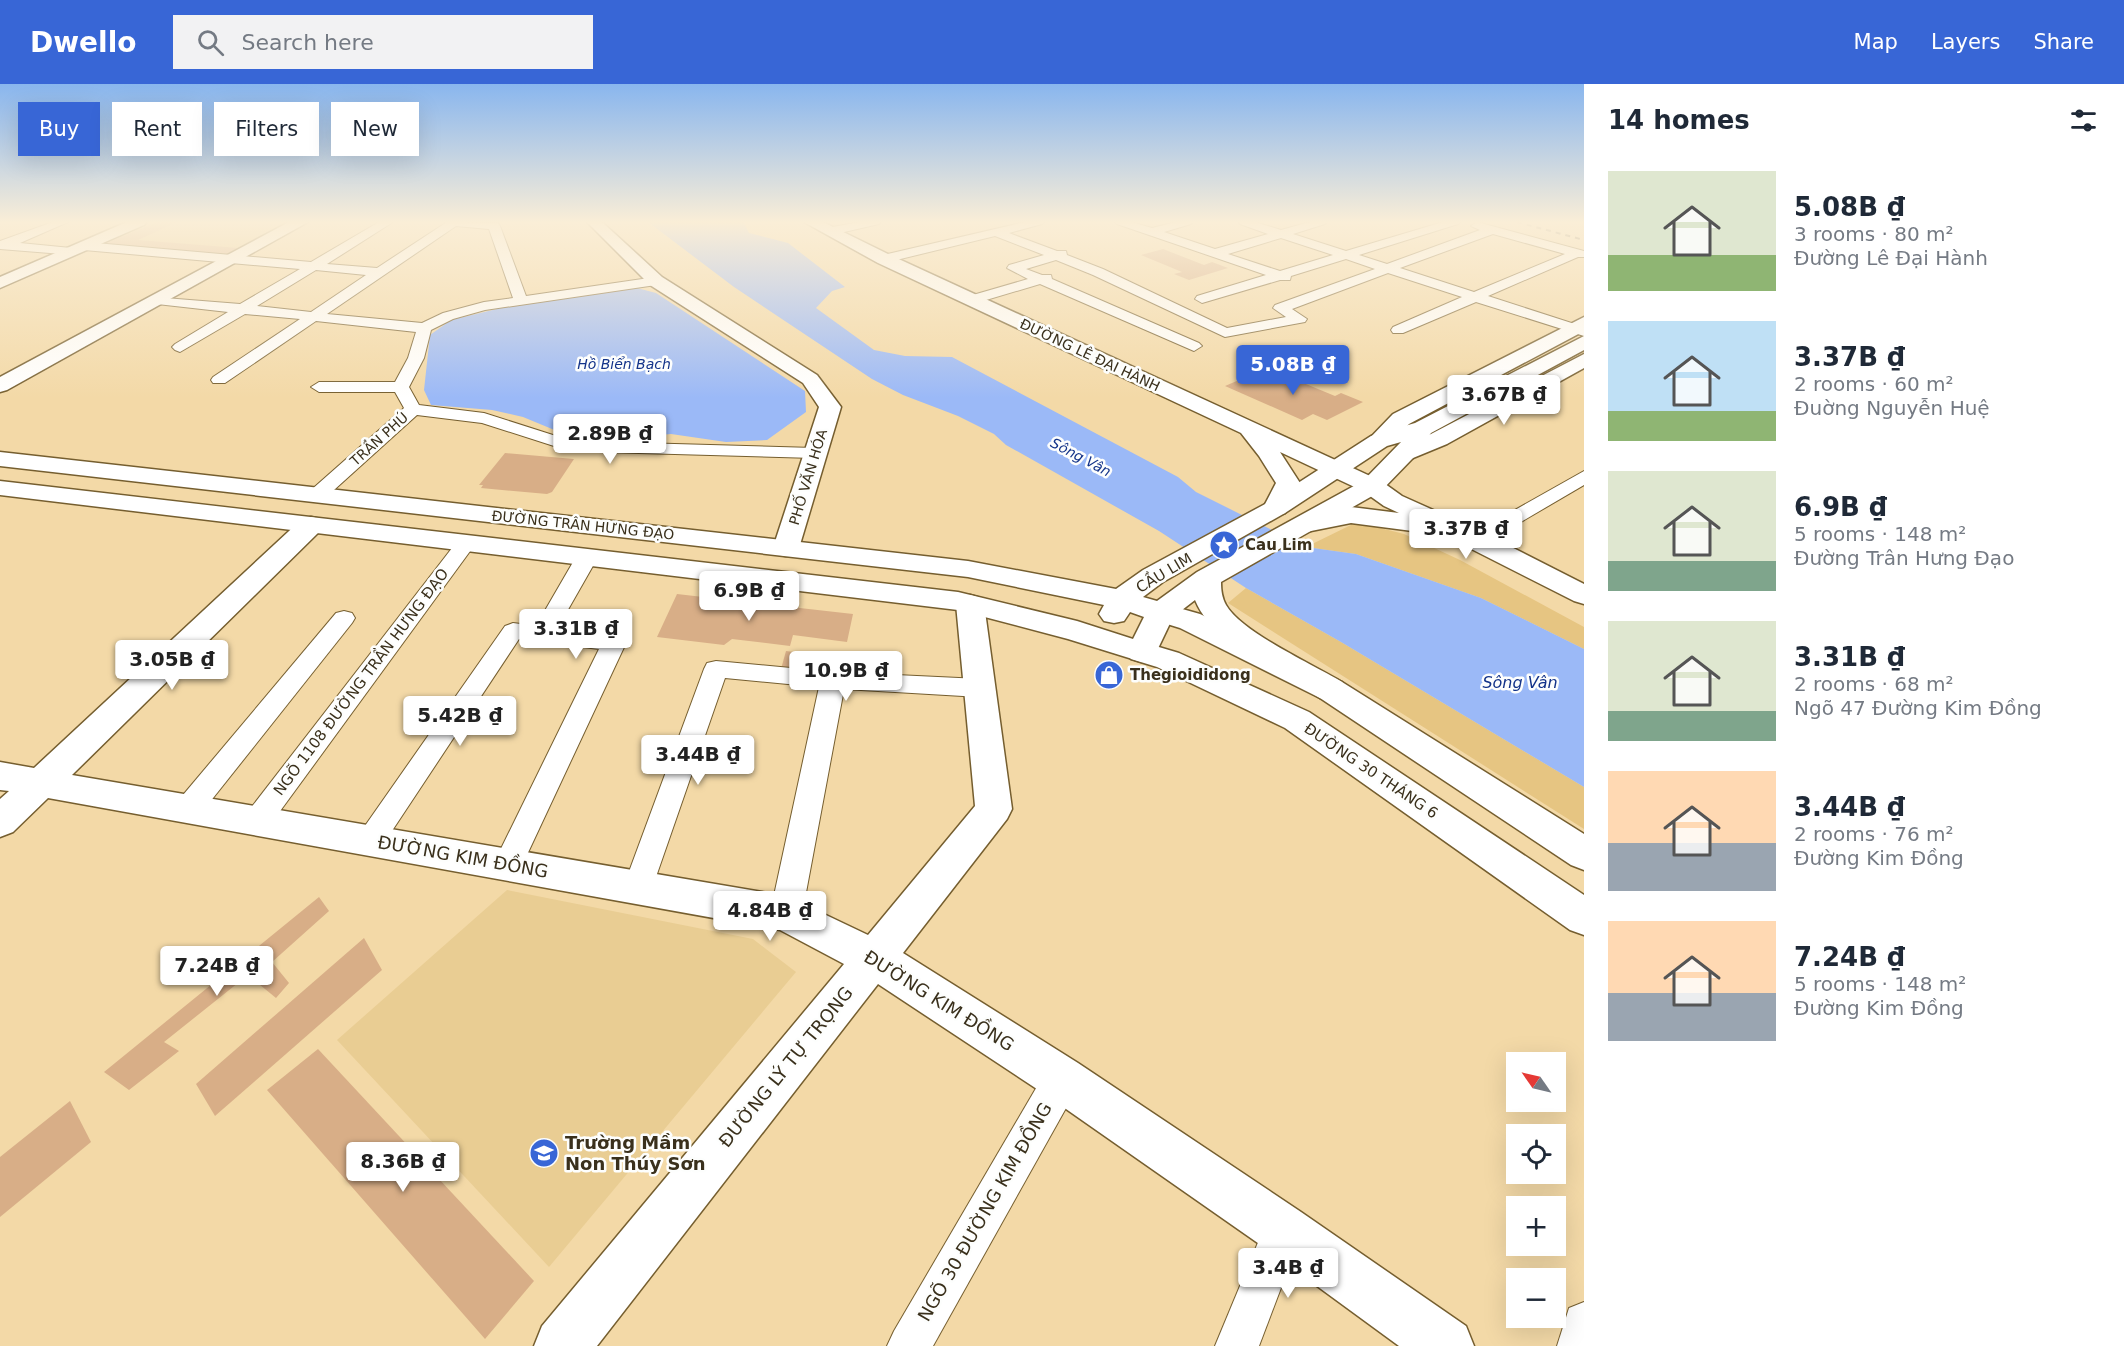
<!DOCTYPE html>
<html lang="en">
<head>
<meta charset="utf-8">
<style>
	body { margin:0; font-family:"DejaVu Sans",sans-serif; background:#f2f2f3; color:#1f2937; height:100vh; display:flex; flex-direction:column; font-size:22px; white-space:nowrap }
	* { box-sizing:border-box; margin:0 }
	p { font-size:20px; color:#747a83 }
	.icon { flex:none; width:33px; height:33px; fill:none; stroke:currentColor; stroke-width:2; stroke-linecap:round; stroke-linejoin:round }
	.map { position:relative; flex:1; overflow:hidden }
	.drawer { display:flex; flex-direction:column; background:#fff; width:540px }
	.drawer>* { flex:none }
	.hud { position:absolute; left:18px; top:18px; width:570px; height:54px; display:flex; gap:12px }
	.needle { width:39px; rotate:304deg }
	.fabs { position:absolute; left:1506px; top:968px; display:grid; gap:12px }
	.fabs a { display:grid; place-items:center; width:60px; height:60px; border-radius:0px; background:#fff; box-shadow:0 6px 24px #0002; font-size:30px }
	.price { position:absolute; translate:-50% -51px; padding:0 14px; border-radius:6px; background:#fff; color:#222; font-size:20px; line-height:39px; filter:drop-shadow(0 2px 3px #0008) }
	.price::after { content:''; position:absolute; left:50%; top:36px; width:18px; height:14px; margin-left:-9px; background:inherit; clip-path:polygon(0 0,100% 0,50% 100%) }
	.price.active { background:#3866d6; color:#fff }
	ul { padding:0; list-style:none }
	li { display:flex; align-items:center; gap:18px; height:150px; padding:0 24px }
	li span { display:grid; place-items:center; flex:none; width:168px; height:120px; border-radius:0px; color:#555 }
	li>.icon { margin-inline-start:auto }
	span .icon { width:72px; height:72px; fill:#fffc; stroke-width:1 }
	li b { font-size:26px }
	h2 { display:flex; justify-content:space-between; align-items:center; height:72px; padding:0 24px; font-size:26px }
	.pill { padding:0 21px; border-radius:0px; background:#fff; box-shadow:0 6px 24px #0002; font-size:21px; line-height:54px }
	.pill.active { background:#3866d6; color:#fff }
	header { display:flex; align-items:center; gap:36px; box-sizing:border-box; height:84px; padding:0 30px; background:#3866d6; color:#fff }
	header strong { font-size:28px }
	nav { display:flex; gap:33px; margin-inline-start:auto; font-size:21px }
	.search { width:420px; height:54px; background:#f2f2f3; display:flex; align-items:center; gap:15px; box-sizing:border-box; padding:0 21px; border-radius:0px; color:#747a83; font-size:22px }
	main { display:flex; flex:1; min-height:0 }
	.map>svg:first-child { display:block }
</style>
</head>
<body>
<header>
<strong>Dwello</strong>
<div class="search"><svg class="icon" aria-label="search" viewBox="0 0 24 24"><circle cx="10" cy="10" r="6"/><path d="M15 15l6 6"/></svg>Search here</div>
<nav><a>Map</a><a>Layers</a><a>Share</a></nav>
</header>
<main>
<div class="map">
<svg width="1584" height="1262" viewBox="0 0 1584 1262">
	<rect width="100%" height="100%" fill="#f3d9a7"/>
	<!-- built -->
	<g fill="#e9cd93">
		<polygon points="152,138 288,138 225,171 101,161"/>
		<polygon points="507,806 753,855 796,888 549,1183 337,956"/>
	</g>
	<!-- green -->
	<g fill="#e6c582">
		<polygon points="1357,438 1404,450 1460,476 1584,543 1584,565 1481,514 1356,470 1306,463"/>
		<polygon points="1246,504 1341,558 1584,703 1584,745 1228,519"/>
	</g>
	<!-- water -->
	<g fill="#9bb9f7">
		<polygon points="648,138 746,138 744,139 749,149 788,159 845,203 832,207 816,224 874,266 905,272 952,273 1178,393 1196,408 1306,463 1356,470 1481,514 1584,565 1584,703 1341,558 1246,504 1159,447 1006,361 994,350 958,332 903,311 872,295 734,203"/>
		<polygon points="637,204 656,209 805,307 806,328 767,356 726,358 671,350 606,356 569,352 523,333 492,326 431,321 424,306 430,251 451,236 501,224"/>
	</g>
	<!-- building -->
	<g fill="#d8ae87">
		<polygon points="157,138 177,138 138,156 238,164 226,170 102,161"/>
		<polygon points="1163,165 1204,181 1212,178 1228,184 1189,196 1174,190 1182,188 1141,171"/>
		<polygon points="1267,284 1335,312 1341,309 1363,318 1327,336 1313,330 1302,336 1225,302"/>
		<polygon points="505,369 574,375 552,408 547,410 481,404 483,401 479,401"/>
		<polygon points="677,510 853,530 847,558 793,551 790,562 732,555 724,561 657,553"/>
		<polygon points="786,567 858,576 855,594 781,585"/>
		<polygon points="319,813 329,827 272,878 289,899 276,914 248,891 164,958 179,967 129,1006 104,988"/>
		<polygon points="364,854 382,886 215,1032 196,1000"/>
		<polygon points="318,965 534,1197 485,1255 267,1006"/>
		<polygon points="70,1017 91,1058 0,1133 0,1073"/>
	</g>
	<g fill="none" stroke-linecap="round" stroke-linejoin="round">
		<!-- street casing -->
		<g stroke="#755e2f" stroke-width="2">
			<g id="street">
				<polygon points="53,138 68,138 20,159 71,164 77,168 75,171 0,165 0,157"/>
				<path d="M 379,138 L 393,138 L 327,180 L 377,184 L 447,138 L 498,139 L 500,142 L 526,212 L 656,193 L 663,197 L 656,201 L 485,226 L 453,235 L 431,246 L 424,274 L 409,303 L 419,321 L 484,329 L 556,352 L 603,358 L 814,364 L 820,365 L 823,369 L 820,373 L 814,374 L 603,368 L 554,362 L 482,339 L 417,331 L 324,415 L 310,415 L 307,411 L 310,407 L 404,324 L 395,308 L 319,308 L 311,303 L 319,298 L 395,298 L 408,274 L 416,248 L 316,237 L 225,299 L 213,299 L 211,296 L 213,293 L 300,235 L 245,230 L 180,268 L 175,266 L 172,263 L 175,260 L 228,228 L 157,220 L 152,219 L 150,216 L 152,213 L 240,220 L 300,185 L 84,166 L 78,162 L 84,158 L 311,178 ZM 456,142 L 489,145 L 513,214 L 484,218 L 443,229 L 422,239 L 327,230 ZM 316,186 L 366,191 L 311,228 L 257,222 Z"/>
				<polygon points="860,138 881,138 879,140 831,151 825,147 827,144"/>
				<path d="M 1025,138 L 1044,138 L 1042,140 L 1009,149 L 1057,167 L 1066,167 L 1067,171 L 1103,185 L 1227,244 L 1286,233 L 1273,224 L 1275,221 L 1375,185 L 1346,175 L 1291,192 L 1290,196 L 1280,196 L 1202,219 L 1195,215 L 1197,212 L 1266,191 L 1117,140 L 1115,138 L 1131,138 L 1152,144 L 1176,138 L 1193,138 L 1191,140 L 1164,148 L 1215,165 L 1268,150 L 1240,140 L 1238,138 L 1255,138 L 1281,146 L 1310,138 L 1327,138 L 1325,140 L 1293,150 L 1346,167 L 1443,138 L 1460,138 L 1458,140 L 1359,171 L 1387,180 L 1480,146 L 1471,142 L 1477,138 L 1584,167 L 1584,173 L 1578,173 L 1488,212 L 1584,243 L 1584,252 L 1476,218 L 1403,249 L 1393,249 L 1391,246 L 1393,243 L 1462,213 L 1388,189 L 1292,225 L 1307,235 L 1305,238 L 1225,253 L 1093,191 L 1056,176 L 1026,185 L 1042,191 L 1051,191 L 1052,195 L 1199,259 L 1202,262 L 1194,267 L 1040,200 L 976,219 L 966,219 L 964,216 L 966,213 L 1028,195 L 1007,184 L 1009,181 L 1044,171 L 995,152 L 884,179 L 878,175 L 879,172 ZM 1493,150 L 1565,170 L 1474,208 L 1400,184 ZM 1281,154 L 1333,171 L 1280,187 L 1228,170 Z"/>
				<polygon points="1584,387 1584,401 1497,452 1483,452 1480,448 1483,444"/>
				<polygon points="466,453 473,455 476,459 267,745 257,748 247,745 243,737 247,729 459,455"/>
				<polygon points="587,467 594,469 598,473 557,545 614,551 622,553 626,559 518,790 508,793 498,790 493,781 599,565 519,555 380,765 370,769 360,765 355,757 360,749 505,542 513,539 536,542 576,473 580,469"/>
				<polygon points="344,527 352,529 355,534 352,539 198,733 188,736 178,733 174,725 178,717 336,529"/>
				<polygon points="716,577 833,588 980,595 989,598 992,604 989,610 980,613 844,605 802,830 797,840 786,844 775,840 770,830 819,603 725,594 649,813 638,817 627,813 623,804 704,585 707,579"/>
				<polygon points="1062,977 1075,982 1080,995 1075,1008 933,1262 887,1262 894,1247 1049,982"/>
				<polygon points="1283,1126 1297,1132 1303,1146 1259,1262 1215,1262 1269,1132"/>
				<polygon points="1584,1218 1584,1262 1557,1262 1569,1224"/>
			</g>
		</g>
		<!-- secondary casing -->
		<g stroke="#755e2f" stroke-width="3">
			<g id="secondary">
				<polygon points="127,138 147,138 144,141 0,204 0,193"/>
				<polygon points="289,138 308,138 7,306 0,308 0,293"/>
				<polygon points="587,138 602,138 662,193 817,291 841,323 799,464 796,470 786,472 776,470 773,464 819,323 803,299 650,201"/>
				<polygon points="804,138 823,138 890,171 1381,397 1402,412 1482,448 1584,500 1584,520 1574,517 1430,444 1420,448 1351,439 1306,448 1297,446 1293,440 1297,434 1351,423 1399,429 1384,422 1363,407 1280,368 1300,399 1285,429 1276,432 1267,429 1263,424 1276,399 1259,372 1241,349 878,179"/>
				<path d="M 1584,233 L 1584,247 L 1409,340 C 1397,352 1389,366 1371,362 L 1367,357 L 1393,330 Z"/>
				<polygon points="1584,270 1584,284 1447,360 1413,374 1405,376 1397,374 1393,369 1397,364 1431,350"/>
				<polygon points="311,433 320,435 324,441 320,447 72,691 786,812 868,851 975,722 956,520 960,514 970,511 980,514 984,520 1012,725 1007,735 903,869 1078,979 1301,1128 1466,1242 1474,1262 1399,1262 1265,1164 1046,1011 878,900 597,1262 534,1262 542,1242 844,880 780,846 48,714 13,748 0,753 0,715 9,707 0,706 0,678 34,684 302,435"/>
			</g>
		</g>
		<!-- primary casing -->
		<g stroke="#755e2f" stroke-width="3">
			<g id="primary">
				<polygon points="1161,519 1200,530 1342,598 1584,750 1584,786 1571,781 1320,614 1180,544 1151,535 1146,528 1151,521"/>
				<polygon points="1142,558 1179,569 1309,628 1584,811 1584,851 1570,846 1285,644 1157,583 1131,575 1127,568 1131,561"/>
			</g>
		</g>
		<!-- highway casing -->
		<g stroke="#755e2f" stroke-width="3">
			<path id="highway" d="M 1584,252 L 1584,266 L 1431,349 L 1413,374 L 1381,407 L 1221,498 C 1221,506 1222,514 1226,521 C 1241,548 1314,581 1342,598 L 1347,606 L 1342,614 L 1331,617 L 1320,614 C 1280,589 1214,562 1195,516 L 1173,533 L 1153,575 L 1142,578 L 1068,555 L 958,526 L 0,411 L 0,397 L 958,508 L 1077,537 L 1133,555 L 1144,533 L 1130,528 L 1124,537 L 1114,539 L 1104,537 L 1099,530 L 1104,521 L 968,493 L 0,382 L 0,368 L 968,477 L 1116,505 L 1143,486 L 1267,419 L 1371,352 L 1415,339 ZM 1401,358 L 1363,397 L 1197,488 L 1157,517 L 1143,513 L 1163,498 L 1285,429 L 1387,362 Z"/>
		</g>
		<!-- street -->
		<use href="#street" fill="#fff" fill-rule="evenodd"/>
		<!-- secondary -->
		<use href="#secondary" fill="#fff" fill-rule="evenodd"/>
		<!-- primary -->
		<use href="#primary" fill="#fff" fill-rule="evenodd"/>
		<!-- highway -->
		<use href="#highway" fill="#fff" fill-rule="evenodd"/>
		<!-- rail -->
		<polyline stroke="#5d5037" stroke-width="2" stroke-dasharray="5 5" stroke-linecap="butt" points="1517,138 1584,156"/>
	</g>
	<!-- sky -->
	<linearGradient id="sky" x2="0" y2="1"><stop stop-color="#89b6ee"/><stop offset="0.44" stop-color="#faeed7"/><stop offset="1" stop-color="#faeed7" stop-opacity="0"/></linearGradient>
	<rect width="1584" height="314" fill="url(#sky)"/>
	<!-- icons -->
	<defs>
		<g id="sight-disc" transform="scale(1.5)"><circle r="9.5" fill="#3866d6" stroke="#fdfefd"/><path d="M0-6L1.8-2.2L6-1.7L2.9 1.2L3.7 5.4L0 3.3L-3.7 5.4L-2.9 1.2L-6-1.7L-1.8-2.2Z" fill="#fff"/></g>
		<g id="shop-disc" transform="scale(1.5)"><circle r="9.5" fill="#3866d6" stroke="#fdfefd"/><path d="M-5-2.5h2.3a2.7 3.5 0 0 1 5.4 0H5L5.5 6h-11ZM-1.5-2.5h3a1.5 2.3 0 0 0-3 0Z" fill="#fff"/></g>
		<g id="school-disc" transform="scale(1.5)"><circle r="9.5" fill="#3866d6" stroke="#fdfefd"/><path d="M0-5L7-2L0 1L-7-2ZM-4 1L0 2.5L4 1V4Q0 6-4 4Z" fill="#fff"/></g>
	</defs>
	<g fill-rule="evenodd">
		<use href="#sight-disc" x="1224" y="461"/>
		<use href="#shop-disc" x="1109" y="591"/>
		<use href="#school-disc" x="544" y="1069"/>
	</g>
	<g text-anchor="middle" stroke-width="5" stroke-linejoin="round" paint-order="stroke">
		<!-- far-street labels -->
		<g font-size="14" fill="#3a301c" stroke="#fdfefd">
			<text transform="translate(1090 271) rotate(25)" y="5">ĐƯỜNG LÊ ĐẠI HÀNH</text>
			<text transform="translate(379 355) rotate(-42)" y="5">TRẦN PHÚ</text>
			<text transform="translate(808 393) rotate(-73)" y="5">PHỐ VĂN HÓA</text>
			<text transform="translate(583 441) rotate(6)" y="5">ĐƯỜNG TRÂN HƯNG ĐẠO</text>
		</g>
		<!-- far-water labels -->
		<g font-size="14" font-style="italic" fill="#133389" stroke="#fdfefd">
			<text x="624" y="285">Hồ Biển Bạch</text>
			<text transform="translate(1081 373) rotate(28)" y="5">Sông Vân</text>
		</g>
		<!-- poi labels -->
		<g font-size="15" font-weight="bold" fill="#3a301c" stroke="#fdfefd" text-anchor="start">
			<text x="1245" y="466">Cau Lim</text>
			<text x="1130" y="596">Thegioididong</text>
		</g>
		<!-- street labels -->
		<g font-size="15" fill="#3a301c" stroke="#fdfefd">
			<text transform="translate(1164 489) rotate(-31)" y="5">CẦU LIM</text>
			<text transform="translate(361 598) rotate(-53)" y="5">NGÕ 1108 ĐƯỜNG TRẦN HƯNG ĐẠO</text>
			<text transform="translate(1371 687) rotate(34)" y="5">ĐƯỜNG 30 THÁNG 6</text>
		</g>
		<!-- water labels -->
		<g font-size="16" font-style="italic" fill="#133389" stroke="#fdfefd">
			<text x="1520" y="604">Sông Vân</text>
		</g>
		<!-- near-street labels -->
		<g font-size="18" fill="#3a301c" stroke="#fdfefd">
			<text transform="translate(463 773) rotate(10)" y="6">ĐƯỜNG KIM ĐỒNG</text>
			<text transform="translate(939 917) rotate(32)" y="6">ĐƯỜNG KIM ĐỒNG</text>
			<text transform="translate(786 983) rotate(-51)" y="6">ĐƯỜNG LÝ TỰ TRỌNG</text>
			<text transform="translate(985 1128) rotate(-60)" y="6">NGÕ 30 ĐƯỜNG KIM ĐỒNG</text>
		</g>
		<!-- near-poi labels -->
		<g font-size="18" font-weight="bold" fill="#3a301c" stroke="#fdfefd" text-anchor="start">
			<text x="565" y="1065">Trường Mầm<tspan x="565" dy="21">Non Thúy Sơn</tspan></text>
		</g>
	</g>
</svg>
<div class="fabs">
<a><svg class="needle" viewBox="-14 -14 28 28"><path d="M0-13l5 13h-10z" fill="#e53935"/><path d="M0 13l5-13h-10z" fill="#747a83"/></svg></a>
<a><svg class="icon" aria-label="locate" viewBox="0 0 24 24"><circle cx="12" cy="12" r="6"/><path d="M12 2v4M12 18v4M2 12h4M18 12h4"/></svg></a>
<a>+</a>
<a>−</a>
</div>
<b class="price active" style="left:1293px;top:312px">5.08B ₫</b>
<b class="price" style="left:1504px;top:342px">3.67B ₫</b>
<b class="price" style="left:610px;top:381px">2.89B ₫</b>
<b class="price" style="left:1466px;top:476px">3.37B ₫</b>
<b class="price" style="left:749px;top:538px">6.9B ₫</b>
<b class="price" style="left:576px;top:576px">3.31B ₫</b>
<b class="price" style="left:172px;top:607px">3.05B ₫</b>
<b class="price" style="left:846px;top:618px">10.9B ₫</b>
<b class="price" style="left:460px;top:663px">5.42B ₫</b>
<b class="price" style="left:698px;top:702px">3.44B ₫</b>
<b class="price" style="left:770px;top:858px">4.84B ₫</b>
<b class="price" style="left:217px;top:913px">7.24B ₫</b>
<b class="price" style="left:403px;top:1109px">8.36B ₫</b>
<b class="price" style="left:1288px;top:1215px">3.4B ₫</b>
<div class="hud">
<a class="pill active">Buy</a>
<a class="pill">Rent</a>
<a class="pill">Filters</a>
<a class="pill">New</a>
</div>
</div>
<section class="drawer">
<h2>14 homes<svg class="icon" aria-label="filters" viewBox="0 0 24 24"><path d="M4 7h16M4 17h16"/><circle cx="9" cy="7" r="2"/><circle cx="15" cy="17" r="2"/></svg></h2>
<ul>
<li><span style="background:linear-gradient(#dfe7d0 70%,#8fb573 0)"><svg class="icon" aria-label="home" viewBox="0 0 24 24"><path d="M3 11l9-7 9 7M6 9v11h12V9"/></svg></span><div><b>5.08B ₫</b><p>3 rooms · 80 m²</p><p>Đường Lê Đại Hành</p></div></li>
<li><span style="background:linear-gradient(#bfe0f5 75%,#8fb573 0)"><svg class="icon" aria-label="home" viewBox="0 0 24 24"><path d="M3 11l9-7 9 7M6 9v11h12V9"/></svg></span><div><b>3.37B ₫</b><p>2 rooms · 60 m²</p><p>Đuờng Nguyễn Huệ</p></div></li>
<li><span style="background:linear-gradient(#dfe7d0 75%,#7fa58c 0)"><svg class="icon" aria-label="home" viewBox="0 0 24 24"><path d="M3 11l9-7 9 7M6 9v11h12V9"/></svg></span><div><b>6.9B ₫</b><p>5 rooms · 148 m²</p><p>Đường Trân Hưng Đạo</p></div></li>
<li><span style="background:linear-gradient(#dfe7d0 75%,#7fa58c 0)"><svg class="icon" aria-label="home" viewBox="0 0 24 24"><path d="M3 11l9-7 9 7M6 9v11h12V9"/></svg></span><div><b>3.31B ₫</b><p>2 rooms · 68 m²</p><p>Ngõ 47 Đường Kim Đồng</p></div></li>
<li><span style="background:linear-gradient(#ffd9b3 60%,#9aa5b1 0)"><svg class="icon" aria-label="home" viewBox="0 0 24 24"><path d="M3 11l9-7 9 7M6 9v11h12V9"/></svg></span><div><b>3.44B ₫</b><p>2 rooms · 76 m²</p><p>Đường Kim Đồng</p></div></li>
<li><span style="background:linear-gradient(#ffd9b3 60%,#9aa5b1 0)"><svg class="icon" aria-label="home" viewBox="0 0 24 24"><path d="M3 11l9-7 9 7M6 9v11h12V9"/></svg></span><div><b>7.24B ₫</b><p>5 rooms · 148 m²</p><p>Đường Kim Đồng</p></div></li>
</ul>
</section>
</main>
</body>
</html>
